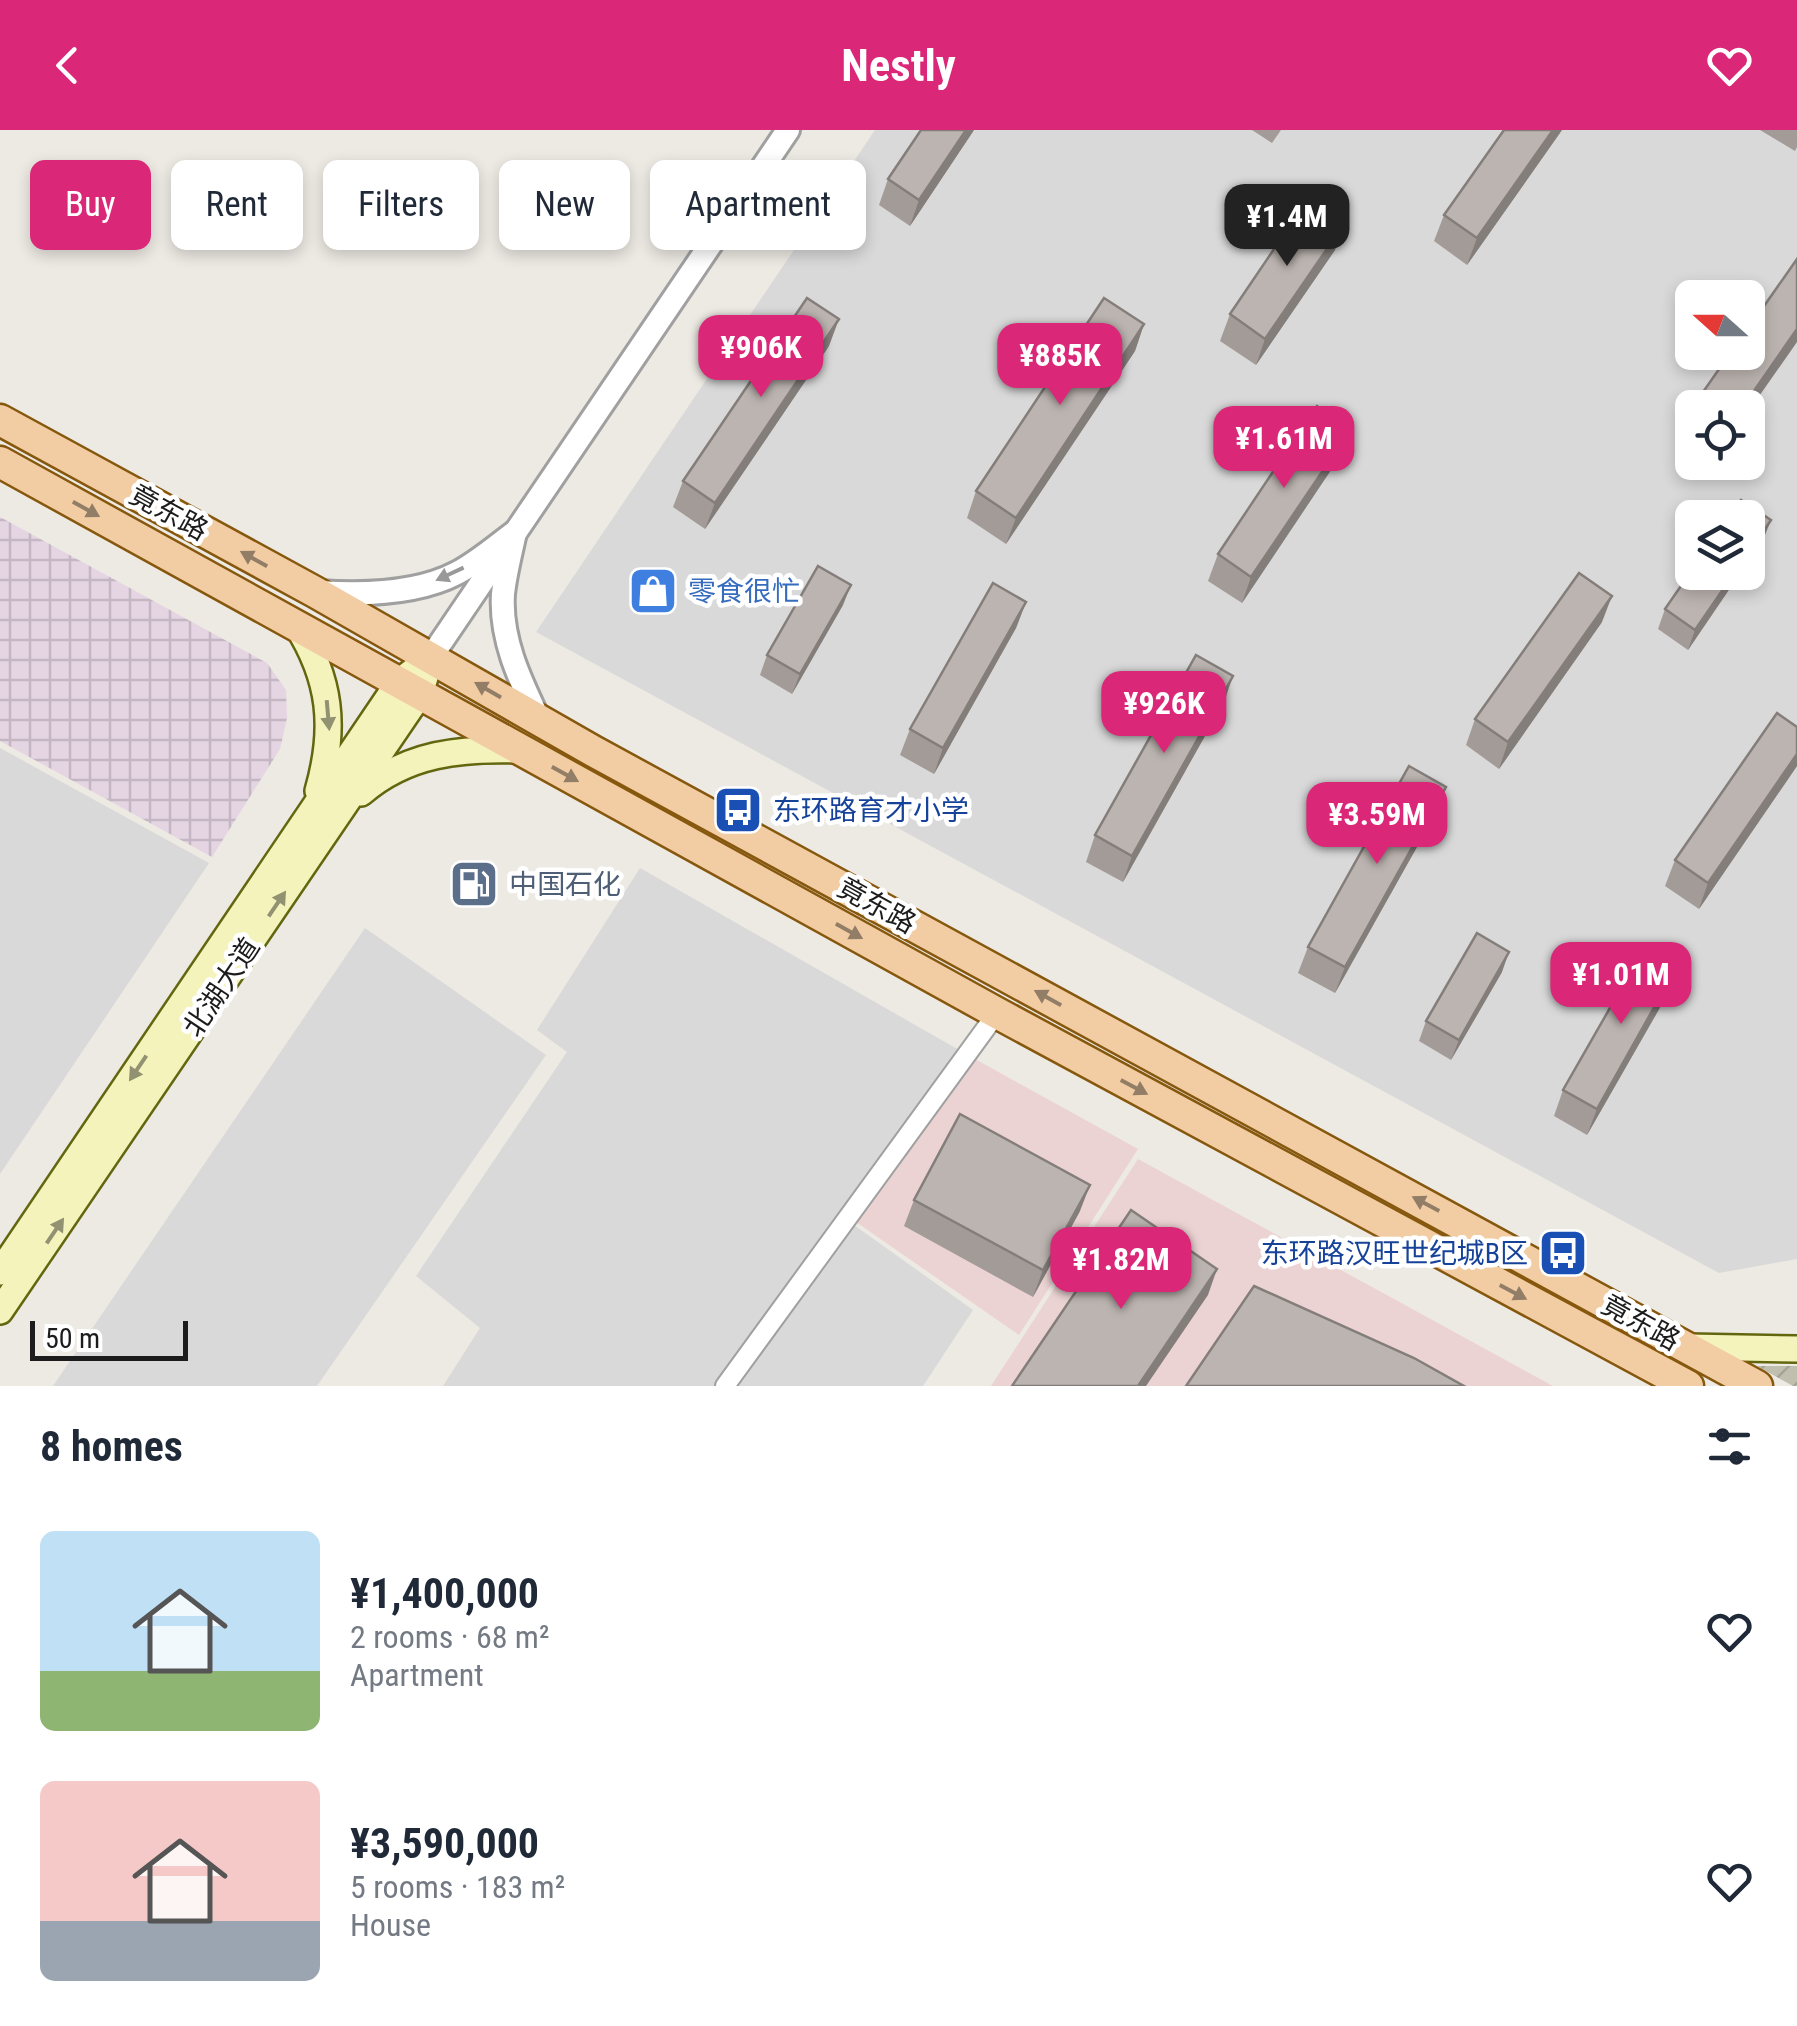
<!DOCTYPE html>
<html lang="en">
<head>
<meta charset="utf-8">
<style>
	body { margin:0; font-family:"Roboto Condensed","Noto Sans SC",sans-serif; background:#f2f2f3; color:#1f2937; height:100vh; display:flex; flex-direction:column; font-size:38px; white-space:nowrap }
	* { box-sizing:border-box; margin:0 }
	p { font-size:32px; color:#747a83 }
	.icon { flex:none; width:55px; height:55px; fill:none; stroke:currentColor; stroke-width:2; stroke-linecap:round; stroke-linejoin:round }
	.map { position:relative; height:1256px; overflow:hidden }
	.side { display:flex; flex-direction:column; background:#fff; flex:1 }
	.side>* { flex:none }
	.banner { position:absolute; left:30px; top:30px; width:1000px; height:90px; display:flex; gap:20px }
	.needle { width:65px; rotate:291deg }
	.buttons { position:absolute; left:1675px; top:150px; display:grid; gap:20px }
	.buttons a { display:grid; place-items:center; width:90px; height:90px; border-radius:15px; background:#fff; box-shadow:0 5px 15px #0003; font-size:50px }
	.scale { position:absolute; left:30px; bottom:25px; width:158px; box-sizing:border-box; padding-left:10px; border:5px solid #1c1c1c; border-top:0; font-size:28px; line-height:35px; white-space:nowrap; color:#1c1c1c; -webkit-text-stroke:8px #fff; paint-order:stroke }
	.price { position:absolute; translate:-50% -85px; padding:0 22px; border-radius:20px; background:#db2777; color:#fff; font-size:32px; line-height:65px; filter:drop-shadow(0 2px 5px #0008) }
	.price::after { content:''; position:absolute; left:50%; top:60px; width:30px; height:22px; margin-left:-15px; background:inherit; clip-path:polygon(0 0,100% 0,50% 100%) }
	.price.active { background:#222; color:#fff }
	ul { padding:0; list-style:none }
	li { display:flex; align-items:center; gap:30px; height:250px; padding:0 40px }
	li span { display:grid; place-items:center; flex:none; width:280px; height:200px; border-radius:15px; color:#555 }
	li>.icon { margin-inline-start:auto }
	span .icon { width:120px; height:120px; fill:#fffc; stroke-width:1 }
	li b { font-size:42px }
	h2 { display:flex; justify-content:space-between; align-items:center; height:120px; padding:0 40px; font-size:42px }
	.tag { padding:0 35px; border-radius:15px; background:#fff; box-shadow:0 5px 15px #0003; font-size:35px; line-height:90px }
	.tag.active { background:#db2777; color:#fff }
	header { display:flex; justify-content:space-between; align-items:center; height:130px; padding:0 40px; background:#db2777; color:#fff; font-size:45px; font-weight:700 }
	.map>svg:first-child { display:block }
</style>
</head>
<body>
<header><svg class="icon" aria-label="back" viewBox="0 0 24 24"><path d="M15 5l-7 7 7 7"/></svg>Nestly<svg class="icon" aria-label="heart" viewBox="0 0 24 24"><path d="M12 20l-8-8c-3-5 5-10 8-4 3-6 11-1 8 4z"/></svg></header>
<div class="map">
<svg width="1797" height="1256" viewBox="0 0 1797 1256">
	<defs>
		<pattern id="industrial-grid" width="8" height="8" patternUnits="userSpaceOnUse" patternTransform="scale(2.5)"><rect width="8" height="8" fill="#e5d5e3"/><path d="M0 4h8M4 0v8" fill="none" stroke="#c4b6c2"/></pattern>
		<pattern id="construction-furrows" width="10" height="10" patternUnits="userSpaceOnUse" patternTransform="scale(2.5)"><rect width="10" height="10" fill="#c0bfaf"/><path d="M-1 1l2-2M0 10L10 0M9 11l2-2" fill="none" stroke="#a4a496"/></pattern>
	</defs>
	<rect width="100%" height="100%" fill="#ede9e3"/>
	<!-- residential -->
	<g fill="#dad9d9" fill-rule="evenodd">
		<path d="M 875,0 L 1797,0 L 1797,1129 L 1719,1143 L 536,502 ZM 1692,168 L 1748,168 L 1748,222 L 1692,222 ZM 1692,278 L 1748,278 L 1748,332 L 1692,332 ZM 1692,388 L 1748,388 L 1748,442 L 1692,442 Z"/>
		<polygon points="0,618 209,733 0,1044"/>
		<polygon points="640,738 959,920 840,1085 973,1180 923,1256 443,1256 480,1198 416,1146 567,922 537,900"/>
		<polygon points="365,798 546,925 317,1256 53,1256"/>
	</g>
	<!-- commercial -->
	<g fill="#ecd3d3">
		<polygon points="975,929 1138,1019 1019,1205 856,1092"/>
		<polygon points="1138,1029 1553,1256 991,1256"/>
	</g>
	<!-- industrial -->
	<polygon fill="url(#industrial-grid)" points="0,387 267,533 286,560 287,588 280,619 212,727 0,611"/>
	<!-- construction -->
	<polygon fill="url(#construction-furrows)" points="1757,1236 1797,1236 1797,1256 1793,1256"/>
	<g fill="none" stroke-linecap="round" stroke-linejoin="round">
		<!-- minor casing -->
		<g stroke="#a0a0a0" stroke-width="22">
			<polyline id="minor" points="725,1256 997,883"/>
		</g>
		<!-- tertiary casing -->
		<g stroke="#a0a0a0" stroke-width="28">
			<g id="tertiary">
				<path d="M 319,462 C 363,465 417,464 457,443 C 478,432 496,416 515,402 C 511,422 505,444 503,464 C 500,509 520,550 539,590"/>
				<polyline points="431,527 788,0"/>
			</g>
		</g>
		<!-- secondary casing -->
		<g stroke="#62670f" stroke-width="30">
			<g id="secondary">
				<path d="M 296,494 C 331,549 336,598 318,661"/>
				<path d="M 361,663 C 407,623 461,618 520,620"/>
				<polyline points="0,1142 399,552 413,541"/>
				<polyline points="0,1181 420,564 431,527"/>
				<polyline points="1688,1217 1797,1219"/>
			</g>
		</g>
		<!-- primary casing -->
		<g stroke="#86580e" stroke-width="35">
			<g id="primary">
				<polyline points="0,290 315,462 593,621 1757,1256"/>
				<polyline points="0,332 997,883 1688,1256"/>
			</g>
		</g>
		<!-- minor -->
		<use href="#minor" stroke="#fff" stroke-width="18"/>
		<!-- tertiary -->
		<use href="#tertiary" stroke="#fff" stroke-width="22"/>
		<!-- secondary -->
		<use href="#secondary" stroke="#f3f3bb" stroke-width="25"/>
		<!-- primary -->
		<use href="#primary" stroke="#f2cca2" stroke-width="30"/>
	</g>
	<!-- wall -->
	<g fill="#a29b97">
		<polygon points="974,0 910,96 879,75 888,49"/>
		<polygon points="1252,0 1281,0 1272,13"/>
		<polygon points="1562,0 1467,135 1434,111 1444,85"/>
		<polygon points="1760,0 1797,0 1797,17 1795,21"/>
		<polygon points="1344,94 1335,120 1256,235 1220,211 1230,184"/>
		<polygon points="1144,194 1135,221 1006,414 967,388 976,361"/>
		<polygon points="829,216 705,399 673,377 683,351"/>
		<polygon points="1692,281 1692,303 1686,298"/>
		<polygon points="1351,299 1341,325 1242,473 1208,451 1218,424"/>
		<polygon points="1741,442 1688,520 1658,499 1665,479"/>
		<polygon points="1026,472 1016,498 934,644 900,625 910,599"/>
		<polygon points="843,475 792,564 760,545 767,525"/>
		<polygon points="1602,492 1499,639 1466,615 1475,589"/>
		<polygon points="1224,572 1123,752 1086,732 1095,705"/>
		<polygon points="1797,597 1797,636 1699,779 1665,756 1675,730"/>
		<polygon points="1446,657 1436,683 1335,863 1298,843 1308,817"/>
		<polygon points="1679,833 1670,860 1587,1005 1554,986 1563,960"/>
		<polygon points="1502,842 1451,930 1419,911 1426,891"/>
		<polygon points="914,1070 1080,1081 1033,1167 904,1096"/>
	</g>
	<!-- shaded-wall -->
	<g fill="#847e7b">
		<polygon points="966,0 974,0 910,96 919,70"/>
		<polygon points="1553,0 1562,0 1467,135 1477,108"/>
		<polygon points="1344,94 1335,120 1256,235 1265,209"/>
		<polygon points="839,189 829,216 705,399 715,373"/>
		<polygon points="1144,194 1135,221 1006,414 1016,388"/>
		<polygon points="1797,199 1797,212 1748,282 1748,278 1742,278"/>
		<polygon points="1351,299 1341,325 1242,473 1251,447"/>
		<polygon points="1771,390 1763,410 1748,433 1748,424"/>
		<polygon points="1735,442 1741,442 1688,520 1695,500"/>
		<polygon points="851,455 843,475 792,564 800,544"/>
		<polygon points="1612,466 1602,492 1499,639 1508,612"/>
		<polygon points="1026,472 1016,498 934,644 943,618"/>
		<polygon points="1233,546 1224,572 1123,752 1132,726"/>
		<polygon points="1797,624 1797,636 1699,779 1708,753"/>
		<polygon points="1446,657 1436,683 1335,863 1345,837"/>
		<polygon points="1509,822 1502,842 1451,930 1459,910"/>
		<polygon points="1679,833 1670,860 1587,1005 1597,979"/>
		<polygon points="1090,1055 1080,1081 1033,1167 1043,1140"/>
		<polygon points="1217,1139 1208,1165 1146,1256 1138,1256"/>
	</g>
	<!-- building -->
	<g fill="#bcb4b0" stroke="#847e7b" stroke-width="2.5">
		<polygon points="921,0 966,0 919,70 888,49"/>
		<polygon points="1504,0 1553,0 1477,108 1444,85"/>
		<polygon points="1308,69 1344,94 1265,209 1230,184"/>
		<polygon points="1797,129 1797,199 1742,278 1703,278 1696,272 1731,222 1748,222 1748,199"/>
		<polygon points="807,168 839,189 715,373 683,351"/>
		<polygon points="1104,168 1144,194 1016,388 976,361"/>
		<polygon points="1317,276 1351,299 1251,447 1218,424"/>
		<polygon points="1741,370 1771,390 1748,424 1748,388 1729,388"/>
		<polygon points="818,436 851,455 800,544 767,525"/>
		<polygon points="1692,440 1692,442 1735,442 1695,500 1665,479"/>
		<polygon points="1579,443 1612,466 1508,612 1475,589"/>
		<polygon points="993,453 1026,472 943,618 910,599"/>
		<polygon points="1196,525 1233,546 1132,726 1095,705"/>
		<polygon points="1777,583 1797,597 1797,624 1708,753 1675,730"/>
		<polygon points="1409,636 1446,657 1345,837 1308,817"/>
		<polygon points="1477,803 1509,822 1459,910 1426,891"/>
		<polygon points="1646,815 1679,833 1597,979 1563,960"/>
		<polygon points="960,984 1090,1055 1043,1140 914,1070"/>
		<polygon points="1131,1080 1217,1139 1138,1256 1012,1256"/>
		<polygon points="1254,1156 1414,1228 1464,1256 1186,1256"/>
	</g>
	<!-- one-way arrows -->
	<defs><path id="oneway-solid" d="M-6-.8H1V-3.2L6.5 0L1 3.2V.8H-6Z" transform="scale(2.5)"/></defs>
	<g fill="#927d66">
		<use href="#oneway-solid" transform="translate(86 379) rotate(29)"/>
		<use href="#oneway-solid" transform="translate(254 429) rotate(-151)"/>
		<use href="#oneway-solid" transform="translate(488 560) rotate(-150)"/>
		<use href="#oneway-solid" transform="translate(565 644) rotate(29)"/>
		<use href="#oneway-solid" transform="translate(849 801) rotate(29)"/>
		<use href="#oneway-solid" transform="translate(1048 868) rotate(-151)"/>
		<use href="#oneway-solid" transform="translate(1134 957) rotate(28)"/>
		<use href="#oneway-solid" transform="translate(1426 1074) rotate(-152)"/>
		<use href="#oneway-solid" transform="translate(1513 1162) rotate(28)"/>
	</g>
	<use fill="#999" href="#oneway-solid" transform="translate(450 444) rotate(155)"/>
	<g fill="#929273">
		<use href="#oneway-solid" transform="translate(328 585) rotate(85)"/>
		<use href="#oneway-solid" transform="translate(277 774) rotate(-56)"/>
		<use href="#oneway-solid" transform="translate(138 938) rotate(124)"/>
		<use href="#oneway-solid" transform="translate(55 1101) rotate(-56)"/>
	</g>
	<!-- icons -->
	<defs>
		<g id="shop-square" transform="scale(2.5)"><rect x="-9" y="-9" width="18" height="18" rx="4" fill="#3f7fe0" stroke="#fff"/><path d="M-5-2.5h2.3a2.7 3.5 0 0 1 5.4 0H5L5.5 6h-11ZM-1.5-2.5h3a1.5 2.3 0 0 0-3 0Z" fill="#fff"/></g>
		<g id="bus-square" transform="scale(2.5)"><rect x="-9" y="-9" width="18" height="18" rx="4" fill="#1a4fb4" stroke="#fff"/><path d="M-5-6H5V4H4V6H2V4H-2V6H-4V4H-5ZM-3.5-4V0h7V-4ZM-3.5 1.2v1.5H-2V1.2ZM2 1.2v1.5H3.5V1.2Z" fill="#fff"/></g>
		<g id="fuel-square" transform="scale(2.5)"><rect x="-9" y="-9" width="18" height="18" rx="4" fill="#5c6f8a" stroke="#fff"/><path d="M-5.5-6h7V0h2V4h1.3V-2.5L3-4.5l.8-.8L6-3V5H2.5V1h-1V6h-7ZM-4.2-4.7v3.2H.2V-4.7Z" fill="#fff"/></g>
	</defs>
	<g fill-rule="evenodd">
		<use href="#shop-square" x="653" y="461"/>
		<use href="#bus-square" x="738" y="680"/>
		<use href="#fuel-square" x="474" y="754"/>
		<use href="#bus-square" x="1563" y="1123"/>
	</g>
	<g text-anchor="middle" stroke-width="9" stroke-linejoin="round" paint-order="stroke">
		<!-- street labels -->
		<g font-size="28" fill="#1c1c1c" stroke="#fff">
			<text transform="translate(169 382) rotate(29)" y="10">竟东路</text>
			<text transform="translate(877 775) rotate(29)" y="10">竟东路</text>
			<text transform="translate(221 857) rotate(-56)" y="10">北湖大道</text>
			<text transform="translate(1641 1192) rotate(29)" y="10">竟东路</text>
		</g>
		<!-- shop labels -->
		<g font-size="28" fill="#366cbe" stroke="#fff" text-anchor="start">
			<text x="688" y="471">零食很忙</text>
		</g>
		<!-- transit labels -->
		<g font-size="28" fill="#164399" stroke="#fff" text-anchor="start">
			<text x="773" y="690">东环路育才小学</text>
			<text x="1528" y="1133" text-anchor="end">东环路汉旺世纪城B区</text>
		</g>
		<!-- service labels -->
		<g font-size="28" fill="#4e5e75" stroke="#fff" text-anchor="start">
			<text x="509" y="764">中国石化</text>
		</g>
	</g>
</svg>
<div class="buttons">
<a><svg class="needle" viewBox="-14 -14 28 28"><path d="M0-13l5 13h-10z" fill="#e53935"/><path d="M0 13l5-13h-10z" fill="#747a83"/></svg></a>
<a><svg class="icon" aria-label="locate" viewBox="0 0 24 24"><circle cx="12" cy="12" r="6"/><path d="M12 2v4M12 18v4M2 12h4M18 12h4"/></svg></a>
<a><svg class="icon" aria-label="layers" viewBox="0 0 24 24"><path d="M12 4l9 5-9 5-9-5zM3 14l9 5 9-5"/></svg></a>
</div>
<div class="scale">50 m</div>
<b class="price active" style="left:1287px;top:139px">¥1.4M</b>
<b class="price" style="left:761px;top:270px">¥906K</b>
<b class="price" style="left:1060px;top:278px">¥885K</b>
<b class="price" style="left:1284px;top:361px">¥1.61M</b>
<b class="price" style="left:1164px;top:626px">¥926K</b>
<b class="price" style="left:1377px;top:737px">¥3.59M</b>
<b class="price" style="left:1621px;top:897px">¥1.01M</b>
<b class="price" style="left:1121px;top:1182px">¥1.82M</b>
<div class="banner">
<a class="tag active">Buy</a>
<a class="tag">Rent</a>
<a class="tag">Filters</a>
<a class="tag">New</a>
<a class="tag">Apartment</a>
</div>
</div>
<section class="side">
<h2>8 homes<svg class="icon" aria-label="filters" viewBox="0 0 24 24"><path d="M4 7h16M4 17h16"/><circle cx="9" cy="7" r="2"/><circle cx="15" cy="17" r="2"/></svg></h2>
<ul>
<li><span style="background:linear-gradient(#bfe0f5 70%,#8fb573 0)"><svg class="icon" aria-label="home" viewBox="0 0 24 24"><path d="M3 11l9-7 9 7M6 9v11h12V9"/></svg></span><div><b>¥1,400,000</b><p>2 rooms · 68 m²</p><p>Apartment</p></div><svg class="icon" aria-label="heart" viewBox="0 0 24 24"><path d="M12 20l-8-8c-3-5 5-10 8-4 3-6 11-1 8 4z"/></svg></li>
<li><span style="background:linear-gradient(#f6c9c9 70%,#9aa5b1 0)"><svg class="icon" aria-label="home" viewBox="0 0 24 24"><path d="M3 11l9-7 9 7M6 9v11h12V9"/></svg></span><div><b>¥3,590,000</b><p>5 rooms · 183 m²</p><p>House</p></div><svg class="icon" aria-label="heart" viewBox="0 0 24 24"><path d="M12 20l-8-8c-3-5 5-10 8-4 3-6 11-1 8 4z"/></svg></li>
</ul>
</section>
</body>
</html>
